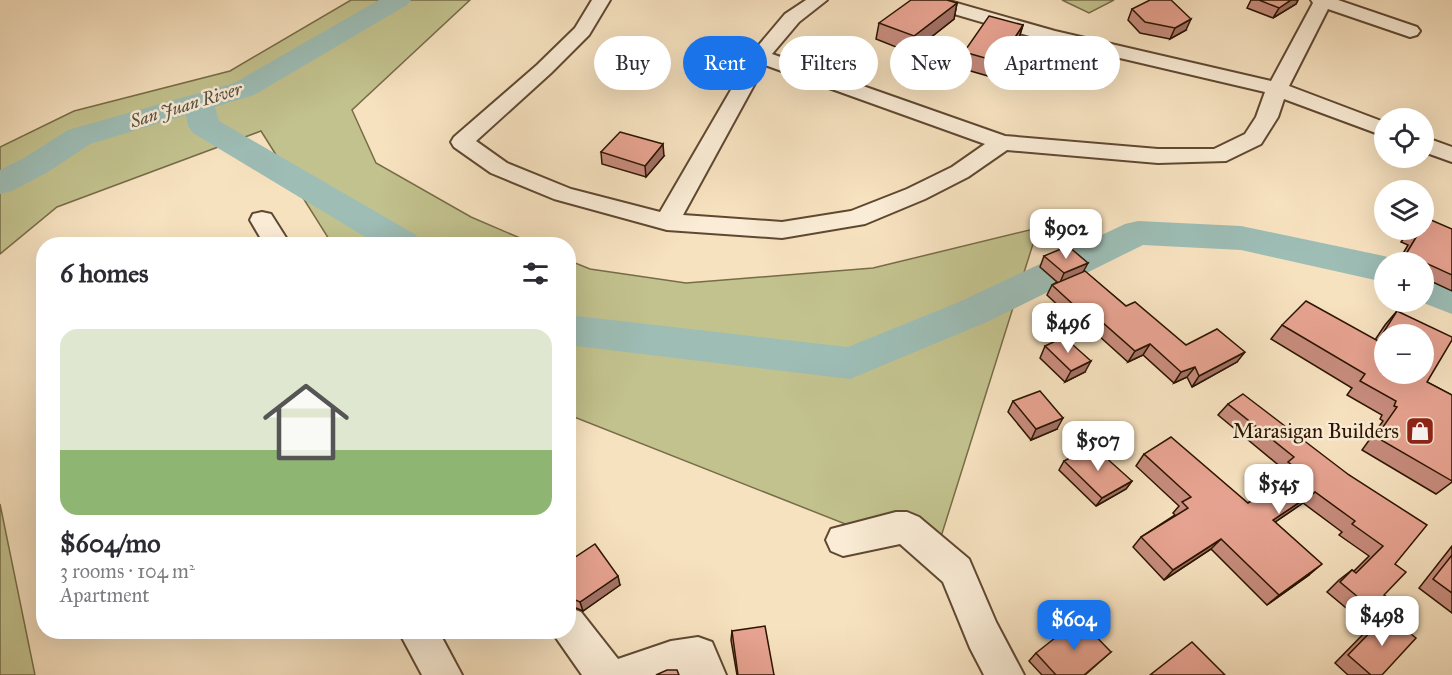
<!DOCTYPE html>
<html lang="en">
<head>
<meta charset="utf-8">
<style>
	body { margin:0; font-family:"IM FELL Great Primer",serif; background:#f2f2f3; color:#2b2b33; height:100vh; display:flex; flex-direction:column; font-size:22px; white-space:nowrap }
	* { box-sizing:border-box; margin:0 }
	p { font-size:20px; color:#7c7c81 }
	.icon { flex:none; width:33px; height:33px; fill:none; stroke:currentColor; stroke-width:2; stroke-linecap:round; stroke-linejoin:round }
	.map { position:relative; flex:1; overflow:hidden }
	.drawer { position:absolute; left:36px; top:237px; width:540px; height:402px; display:flex; flex-direction:column; background:#fff; border-radius:24px; box-shadow:0 6px 24px #0002 }
	.drawer>* { flex:none }
	.top-card { position:absolute; left:594px; top:36px; width:570px; height:54px; display:flex; gap:12px }
	.controls { position:absolute; left:1374px; top:108px; display:grid; gap:12px }
	.controls a { display:grid; place-items:center; width:60px; height:60px; border-radius:50%; background:#fff; box-shadow:0 6px 24px #0002; font-size:30px }
	.price { position:absolute; translate:-50% -51px; padding:0 14px; border-radius:12px; background:#fff; color:#222; font-size:20px; line-height:39px; filter:drop-shadow(0 2px 3px #0008) }
	.price::after { content:''; position:absolute; left:50%; top:36px; width:18px; height:14px; margin-left:-9px; background:inherit; clip-path:polygon(0 0,100% 0,50% 100%) }
	.price.selected { background:#1a73e8; color:#fff }
	ul { padding:0; list-style:none }
	li { display:grid; align-content:center; gap:12px; height:318px; padding:0 24px }
	li span { display:grid; place-items:center; height:186px; border-radius:18px; color:#555 }
	li>.icon { margin-inline-start:auto }
	span .icon { width:108px; height:108px; fill:#fffc; stroke-width:1 }
	li b { font-size:26px }
	h2 { display:flex; justify-content:space-between; align-items:center; height:72px; padding:0 24px; font-size:26px }
	.pill { padding:0 21px; border-radius:27px; background:#fff; box-shadow:0 6px 24px #0002; font-size:21px; line-height:54px }
	.pill.selected { background:#1a73e8; color:#fff }
	.map>svg:first-child { display:block }
</style>
</head>
<body>
<div class="map">
<svg width="1452" height="675" viewBox="0 0 1452 675">
	<rect width="100%" height="100%" fill="#f7e2c0"/>
	<filter id="stains"><feTurbulence type="fractalNoise" baseFrequency=".00333" numOctaves="4"/><feColorMatrix values="0 0 0 0 .2 0 0 0 0 .09 0 0 0 0 .02 0 0 0 .5 -.17"/></filter>
	<radialGradient id="worn" r=".72"><stop offset=".6" stop-color="#630" stop-opacity="0"/><stop offset="1" stop-color="#630" stop-opacity=".3"/></radialGradient>
	<!-- green -->
	<g fill="#c2c28e" stroke="#776c48" stroke-width="1.5">
		<polygon points="351,0 470,0 352,110 376,163 471,217 534,244 332,244 261,131 57,207 0,254 0,147 74,111 230,71"/>
		<polygon points="1062,0 1114,0 1089,13"/>
		<polygon points="1038,228 934,559 569,415 568,260 590,269 686,283 873,268"/>
		<polygon points="0,504 35,675 0,675"/>
	</g>
	<g fill="none" stroke-linecap="round" stroke-linejoin="round">
		<!-- river -->
		<g fill="#9dbdb5" fill-rule="evenodd">
			<polygon points="379,0 411,0 407,5 254,95 215,107 219,121 416,235 421,244 377,244 193,133 188,126 186,115 90,144 48,172 12,191 0,194 0,170 24,158 68,130 234,83"/>
			<polygon points="1138,221 1241,226 1384,256 1397,260 1399,262 1384,262 1384,282 1241,250 1143,245 987,322 850,379 568,345 568,315 848,347 959,302 1125,224"/>
			<polygon points="1424,273 1452,284 1452,314 1421,302 1424,302"/>
		</g>
		<!-- minor casing -->
		<g stroke="#5f4831" stroke-width="4">
			<g id="minor">
				<path d="M 592,0 L 610,0 L 589,35 L 551,73 L 476,141 L 507,163 L 571,189 L 660,212 L 753,52 L 785,14 L 806,0 L 827,0 L 799,22 L 772,54 L 1005,136 L 1158,149 L 1214,149 L 1245,134 L 1256,117 L 1265,92 L 1043,40 L 920,4 L 917,0 L 946,0 L 1055,31 L 1271,81 L 1313,3 L 1311,0 L 1338,0 L 1417,27 L 1420,31 L 1417,35 L 1410,37 L 1328,9 L 1289,86 L 1384,122 L 1384,136 L 1284,99 L 1278,117 L 1261,144 L 1226,161 L 1158,163 L 1007,150 L 968,177 L 925,199 L 865,224 L 782,238 L 667,230 L 554,199 L 491,173 L 454,147 L 451,142 L 454,137 L 537,65 L 575,28 ZM 765,65 L 985,144 L 952,167 L 907,189 L 851,211 L 782,222 L 683,215 Z"/>
				<polygon points="1424,137 1452,147 1452,162 1424,152"/>
				<polygon points="262,212 271,214 290,244 264,244 250,220 253,214"/>
				<polygon points="896,512 907,512 919,517 969,559 996,622 1024,675 984,675 970,648 943,582 900,544 843,556 831,551 826,540 831,529"/>
				<polygon points="568,607 581,612 618,659 671,641 698,637 712,642 726,675 582,675 552,632 568,632"/>
				<polygon points="399,632 439,632 462,675 422,675"/>
			</g>
		</g>
		<!-- minor -->
		<use href="#minor" fill="#faecd6" fill-rule="evenodd"/>
	</g>
	<!-- wall -->
	<g fill="#c78c7d" stroke="#2c1501" stroke-width="1.5">
		<polygon points="1251,0 1298,0 1296,4 1273,18 1247,8"/>
		<polygon points="957,3 954,19 911,53 876,39 879,23"/>
		<polygon points="1132,9 1186,30 1170,39 1140,33 1128,20"/>
		<polygon points="1023,25 1018,41 995,78 960,68 964,52"/>
		<polygon points="601,152 664,156 646,177 602,164"/>
		<polygon points="1452,229 1452,291 1424,278 1424,262 1398,262 1408,245 1401,242 1410,230"/>
		<polygon points="1044,256 1084,271 1126,306 1186,345 1237,362 1192,387 1187,377 1174,383 1143,355 1128,362 1088,326 1082,328 1047,295 1052,285 1057,282 1040,267"/>
		<polygon points="1397,311 1427,382 1452,395 1452,482 1436,494 1362,450 1383,421 1380,419 1382,415 1347,395 1352,388 1271,339 1282,325 1375,340 1385,325"/>
		<polygon points="1045,346 1085,372 1065,382 1040,358"/>
		<polygon points="1013,401 1057,429 1031,440 1008,412"/>
		<polygon points="1228,404 1349,475 1395,564 1377,613 1363,622 1327,592 1339,580 1352,570 1354,571 1369,556 1339,535 1342,532 1303,503 1275,522 1309,575 1267,605 1211,549 1164,580 1133,547 1141,537 1175,515 1173,513 1179,506 1136,466 1144,454 1248,503 1286,480 1277,473 1282,468 1218,415"/>
		<polygon points="1064,461 1132,481 1126,489 1096,506 1059,470"/>
		<polygon points="1452,546 1452,613 1419,588"/>
		<polygon points="568,562 620,585 583,611 569,605"/>
		<polygon points="1387,615 1382,675 1348,675 1335,663 1373,624"/>
		<polygon points="732,631 774,675 737,675 731,640"/>
		<polygon points="1111,652 1085,675 1042,675 1029,661 1036,653"/>
	</g>
	<!-- shaded-wall -->
	<g fill="#a27266" stroke="#2c1501" stroke-width="1.5">
		<polygon points="1291,0 1298,0 1296,4 1273,18 1279,8"/>
		<polygon points="957,3 954,19 911,53 914,36"/>
		<polygon points="1191,19 1186,30 1170,39 1175,28"/>
		<polygon points="1023,25 1018,41 995,78 999,62"/>
		<polygon points="663,144 664,156 646,177 645,166"/>
		<polygon points="1088,263 1082,274 1059,285 1064,273"/>
		<polygon points="1094,315 1088,326 1082,328 1088,318"/>
		<polygon points="1150,344 1143,355 1128,362 1135,351"/>
		<polygon points="1245,352 1237,362 1192,387 1199,376"/>
		<polygon points="1091,361 1085,372 1065,382 1071,371"/>
		<polygon points="1195,367 1187,377 1174,383 1181,372"/>
		<polygon points="1063,418 1057,429 1031,440 1036,429"/>
		<polygon points="1132,481 1126,489 1096,506 1102,498"/>
		<polygon points="1315,492 1303,503 1262,531 1273,520"/>
		<polygon points="1221,539 1211,549 1164,580 1173,570"/>
		<polygon points="1322,564 1309,575 1267,605 1279,595"/>
		<polygon points="618,576 620,585 583,611 580,602"/>
	</g>
	<!-- building -->
	<g fill="#e7a391" stroke="#2c1501" stroke-width="1.5" fill-rule="evenodd">
		<polygon points="911,0 947,0 957,3 914,36 879,23"/>
		<polygon points="1150,0 1171,0 1191,19 1175,28 1145,22 1132,9"/>
		<polygon points="1259,0 1291,0 1279,8"/>
		<polygon points="989,16 1023,25 999,62 964,52"/>
		<polygon points="620,132 663,144 645,166 601,152"/>
		<polygon points="1424,217 1452,229 1452,275 1406,254 1418,234 1410,230 1424,230"/>
		<polygon points="1068,246 1088,263 1064,273 1044,256"/>
		<polygon points="1085,271 1126,306 1135,302 1186,345 1217,329 1245,352 1199,376 1195,367 1181,372 1150,344 1135,351 1094,315 1088,318 1052,285"/>
		<path d="M 1306,301 L 1378,341 L 1397,311 L 1452,337 L 1452,340 L 1427,382 L 1452,395 L 1452,481 L 1376,437 L 1397,407 L 1394,406 L 1396,401 L 1360,381 L 1365,374 L 1282,325 ZM 1384,334 L 1424,334 L 1424,374 L 1384,374 Z"/>
		<polygon points="1064,337 1091,361 1071,371 1045,346"/>
		<polygon points="1040,391 1063,418 1036,429 1013,401"/>
		<polygon points="1243,394 1349,475 1427,525 1395,564 1406,572 1384,595 1390,599 1377,613 1340,582 1352,570 1356,573 1383,546 1352,524 1355,521 1315,492 1273,520 1322,564 1279,595 1221,539 1173,570 1141,537 1188,508 1182,502 1191,497 1144,454 1171,437 1248,503 1300,471 1288,462 1294,457 1228,404"/>
		<polygon points="1093,446 1132,481 1102,498 1064,461"/>
		<polygon points="595,544 618,576 580,602 568,597 568,562"/>
		<polygon points="1452,555 1452,593 1433,579"/>
		<polygon points="1387,615 1416,638 1382,675 1371,675 1348,655"/>
		<polygon points="1079,619 1111,652 1084,675 1056,675 1036,653"/>
		<polygon points="765,626 774,675 738,675 732,631"/>
		<polygon points="1192,642 1225,675 1150,675"/>
		<polygon points="667,670 677,670 679,675 656,675"/>
	</g>
	<!-- icons -->
	<defs>
		<g id="shop-square" transform="scale(1.5)"><rect x="-9" y="-9" width="18" height="18" rx="4" fill="#8f2418" stroke="#faecd6"/><path d="M-5-2.5h2.3a2.7 3.5 0 0 1 5.4 0H5L5.5 6h-11ZM-1.5-2.5h3a1.5 2.3 0 0 0-3 0Z" fill="#fff"/></g>
	</defs>
	<g fill-rule="evenodd">
		<use href="#shop-square" x="1420" y="431"/>
	</g>
	<g text-anchor="middle" stroke-width="5" stroke-linejoin="round" paint-order="stroke">
		<!-- far-water labels -->
		<g font-size="18" font-style="italic" fill="#545040" stroke="#faecd6">
			<text transform="translate(186 105) rotate(-17)" y="6">San Juan River</text>
		</g>
		<!-- poi labels -->
		<g font-size="21" fill="#2c1501" stroke="#faecd6" text-anchor="end">
			<text x="1399" y="438">Marasigan Builders</text>
		</g>
	</g>
	<rect width="100%" height="100%" filter="url(#stains)"/>
	<rect width="100%" height="100%" fill="url(#worn)"/>
</svg>
<div class="controls">
<a><svg class="icon" aria-label="locate" viewBox="0 0 24 24"><circle cx="12" cy="12" r="6"/><path d="M12 2v4M12 18v4M2 12h4M18 12h4"/></svg></a>
<a><svg class="icon" aria-label="layers" viewBox="0 0 24 24"><path d="M12 4l9 5-9 5-9-5zM3 14l9 5 9-5"/></svg></a>
<a>+</a>
<a>−</a>
</div>
<b class="price" style="left:1066px;top:260px">$902</b>
<b class="price" style="left:1068px;top:354px">$496</b>
<b class="price" style="left:1098px;top:472px">$507</b>
<b class="price" style="left:1279px;top:515px">$545</b>
<b class="price" style="left:1382px;top:647px">$498</b>
<b class="price selected" style="left:1074px;top:651px">$604</b>
<div class="top-card">
<a class="pill">Buy</a>
<a class="pill selected">Rent</a>
<a class="pill">Filters</a>
<a class="pill">New</a>
<a class="pill">Apartment</a>
</div>
<section class="drawer">
<h2>6 homes<svg class="icon" aria-label="filters" viewBox="0 0 24 24"><path d="M4 7h16M4 17h16"/><circle cx="9" cy="7" r="2"/><circle cx="15" cy="17" r="2"/></svg></h2>
<ul>
<li><span style="background:linear-gradient(#dfe7d0 65%,#8fb573 0)"><svg class="icon" aria-label="home" viewBox="0 0 24 24"><path d="M3 11l9-7 9 7M6 9v11h12V9"/></svg></span><div><b>$604/mo</b><p>3 rooms · 104 m²</p><p>Apartment</p></div></li>
</ul>
</section>
</div>
</body>
</html>
